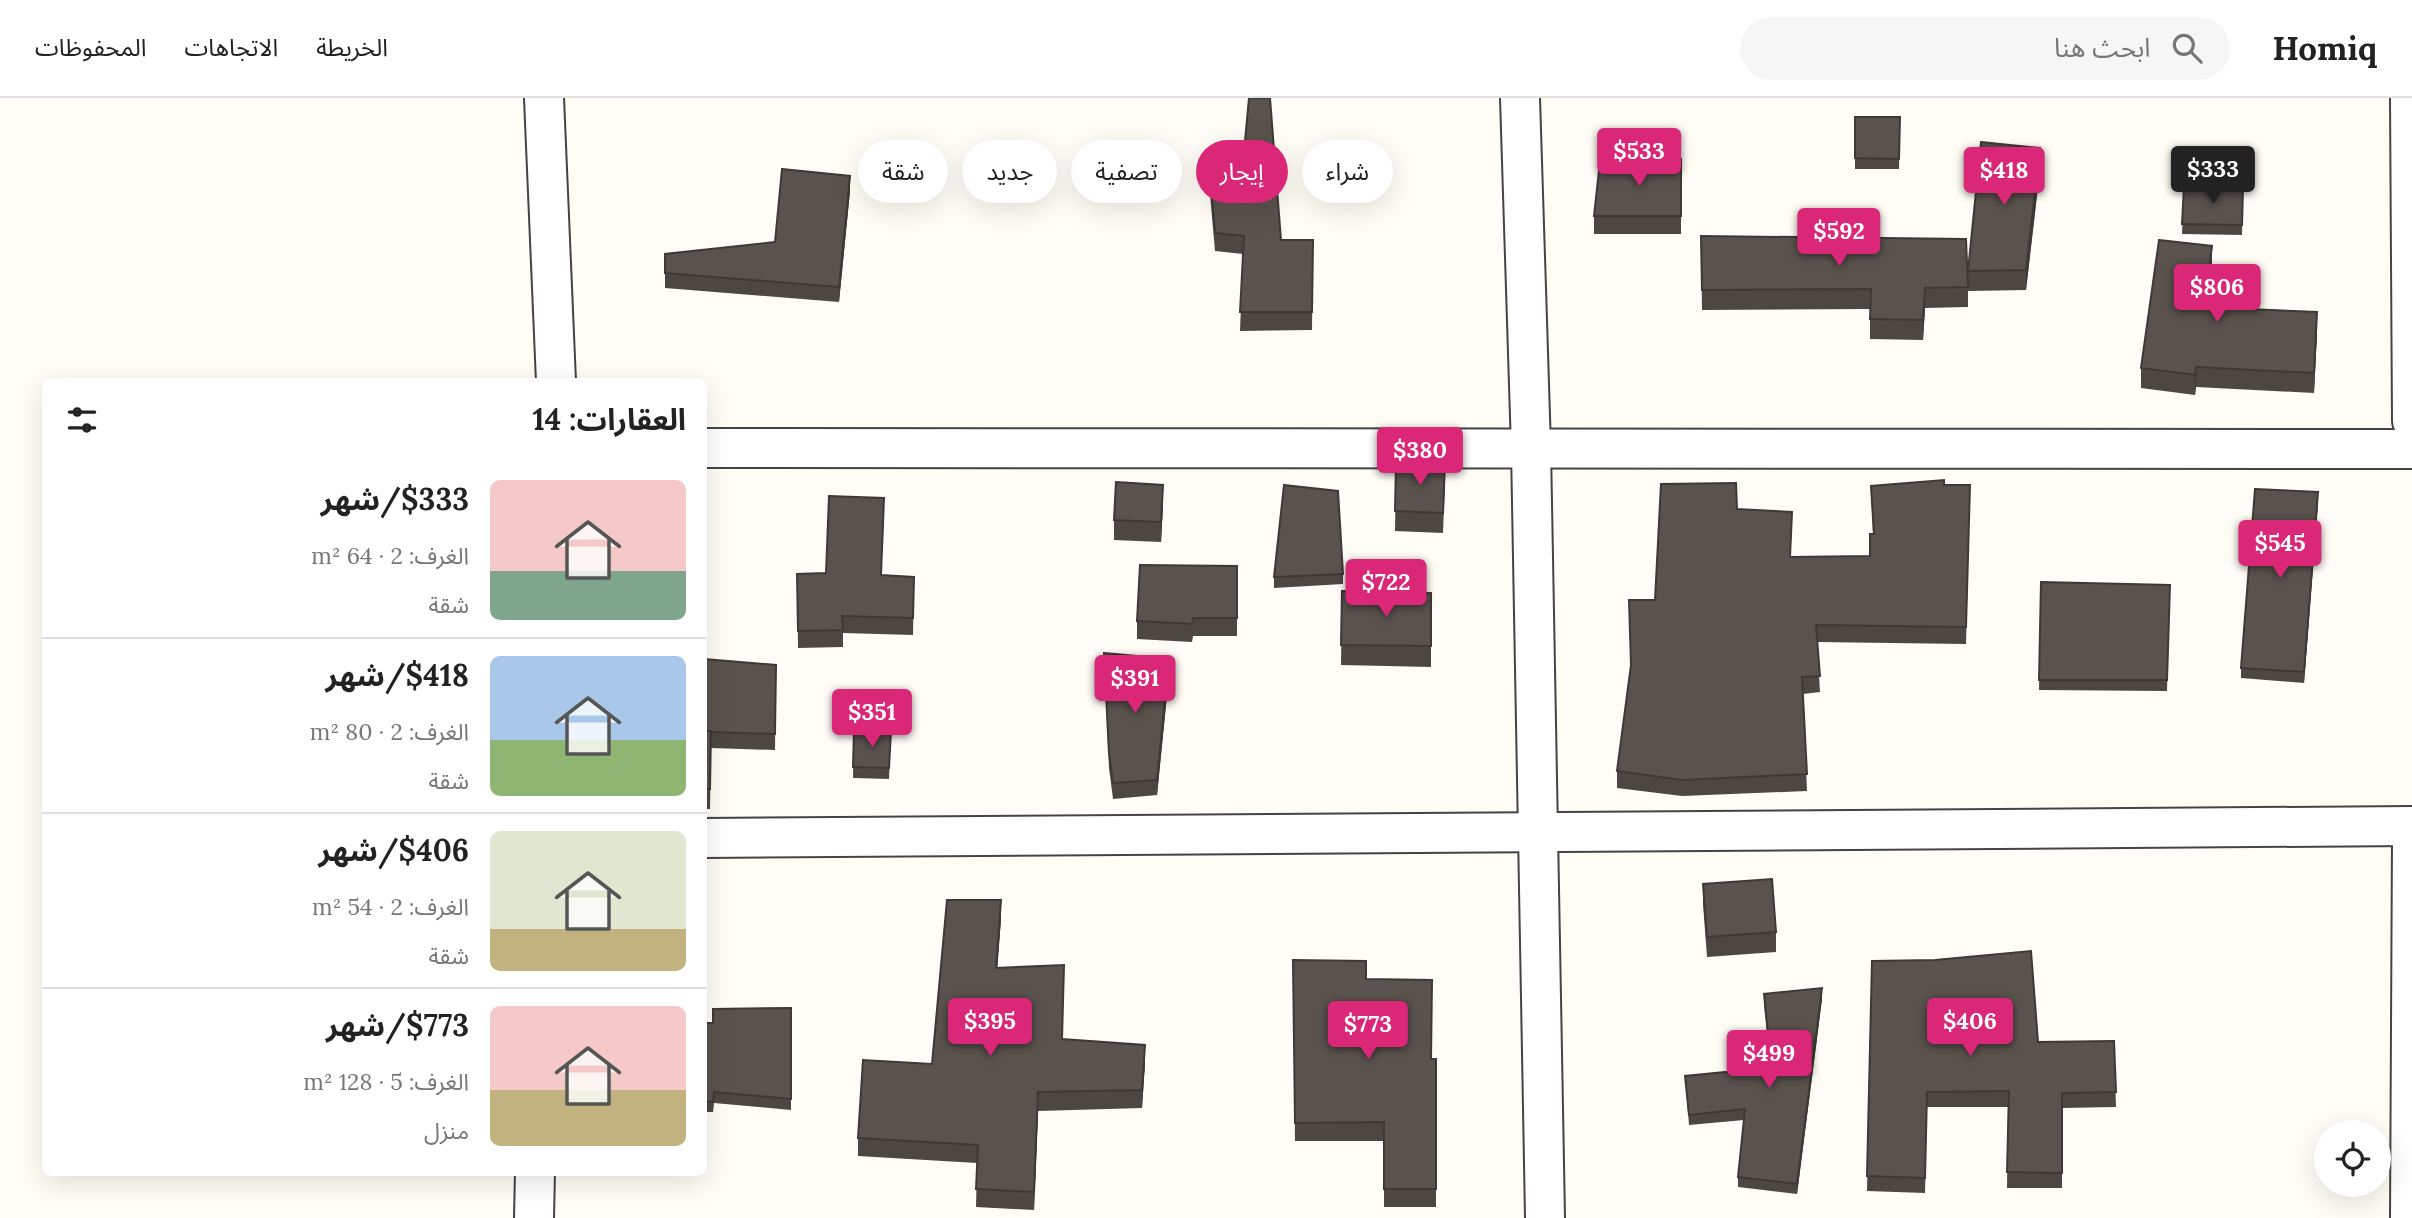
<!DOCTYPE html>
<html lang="ar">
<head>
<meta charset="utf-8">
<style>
	body { margin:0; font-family:Lora,"Noto Sans Arabic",serif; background:#f6f6f6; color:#222; direction:rtl; height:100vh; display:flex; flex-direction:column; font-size:26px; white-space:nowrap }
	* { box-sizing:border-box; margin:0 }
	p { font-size:23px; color:#767676 }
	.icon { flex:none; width:38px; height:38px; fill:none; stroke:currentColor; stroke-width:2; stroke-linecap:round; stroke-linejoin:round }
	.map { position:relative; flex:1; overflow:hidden; direction:ltr }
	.side { position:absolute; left:42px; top:280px; width:665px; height:798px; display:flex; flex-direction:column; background:#fff; border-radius:10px; box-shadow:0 7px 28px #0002; direction:rtl }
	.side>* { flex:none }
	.banner { position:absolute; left:728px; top:42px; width:665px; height:63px; direction:rtl; display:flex; gap:14px }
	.tools { position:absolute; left:2314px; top:1022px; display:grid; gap:14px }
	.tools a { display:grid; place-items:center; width:77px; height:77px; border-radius:50%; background:#fff; box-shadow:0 7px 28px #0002; font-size:35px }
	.price { position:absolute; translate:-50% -60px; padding:0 16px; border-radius:7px; background:#db2777; color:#fff; font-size:23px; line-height:46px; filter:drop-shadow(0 2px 4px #0008) }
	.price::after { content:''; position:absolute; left:50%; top:42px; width:21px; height:16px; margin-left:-10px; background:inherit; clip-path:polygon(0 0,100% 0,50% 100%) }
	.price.active { background:#222; color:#fff }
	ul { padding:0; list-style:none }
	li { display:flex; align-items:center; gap:21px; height:175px; padding:0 21px }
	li+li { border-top:2px solid #e0e0e0 }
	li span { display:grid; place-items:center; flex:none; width:196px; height:140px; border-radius:10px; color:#555 }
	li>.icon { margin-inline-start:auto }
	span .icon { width:84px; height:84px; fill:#fffc; stroke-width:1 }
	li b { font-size:30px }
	h2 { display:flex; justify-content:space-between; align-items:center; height:84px; padding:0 21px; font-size:30px }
	.pill { padding:0 24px; border-radius:32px; background:#fff; box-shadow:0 7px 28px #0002; font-size:24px; line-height:63px }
	.pill.active { background:#db2777; color:#fff }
	header { display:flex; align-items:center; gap:42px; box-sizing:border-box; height:98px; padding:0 35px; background:#fff; border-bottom:2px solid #e0e0e0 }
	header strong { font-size:33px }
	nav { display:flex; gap:38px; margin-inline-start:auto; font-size:24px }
	.search { width:490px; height:63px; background:#f6f6f6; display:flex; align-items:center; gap:18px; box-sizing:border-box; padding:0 24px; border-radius:38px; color:#767676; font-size:26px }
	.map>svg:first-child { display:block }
</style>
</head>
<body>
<header>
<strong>Homiq</strong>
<div class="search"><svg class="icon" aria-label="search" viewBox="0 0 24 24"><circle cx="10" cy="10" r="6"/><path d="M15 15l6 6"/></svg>ابحث هنا</div>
<nav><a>الخريطة</a><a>الاتجاهات</a><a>المحفوظات</a></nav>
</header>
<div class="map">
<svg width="2412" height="1120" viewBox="0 0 2412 1120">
	<rect width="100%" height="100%" fill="#fffdf5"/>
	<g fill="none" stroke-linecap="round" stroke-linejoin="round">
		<!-- street casing -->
		<g stroke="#444" stroke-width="42">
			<g id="street">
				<polyline points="544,0 556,284"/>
				<polyline points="1520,0 1531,350 1545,1120"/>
				<polyline points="2410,0 2412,323"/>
				<polyline points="704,350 2412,351"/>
				<polyline points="704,740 2412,728"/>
				<polyline points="534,1120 535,1074"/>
				<polyline points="2410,1120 2412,740"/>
			</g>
		</g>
		<!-- street -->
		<use href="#street" stroke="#fff" stroke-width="38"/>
	</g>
	<!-- wall -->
	<g fill="#4d4742">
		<polygon points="1855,19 1900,19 1899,71 1855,71"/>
		<polygon points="1681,61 1681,136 1594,136 1594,118"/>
		<polygon points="2040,71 2026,192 1968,193 1968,173"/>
		<polygon points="1210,77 1281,142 1313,142 1312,232 1240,233 1243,156 1215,153 1210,96"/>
		<polygon points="2184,88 2243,90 2242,137 2182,136"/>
		<polygon points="850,93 839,204 665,190 665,156 775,144"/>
		<polygon points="1701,138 1968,189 1968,209 1925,210 1923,242 1870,241 1870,211 1702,212"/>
		<polygon points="2212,168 2206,209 2317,234 2314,295 2196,289 2195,297 2141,290 2141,270"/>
		<polygon points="1396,363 1445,384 1443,435 1395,433"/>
		<polygon points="1970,387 1966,546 1817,544 1820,594 1803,596 1807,693 1682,698 1617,690 1617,673 1655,502 1737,411 1792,430 1790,459 1870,458 1873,436 1871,388"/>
		<polygon points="2318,404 2304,585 2241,580 2241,570"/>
		<polygon points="1163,407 1161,444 1114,442 1114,422"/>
		<polygon points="884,417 881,478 914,479 913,537 843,535 843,549 798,550 797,476 826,475"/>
		<polygon points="1237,468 1237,538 1193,538 1192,544 1137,541 1137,523"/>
		<polygon points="1343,476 1343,486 1274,490 1274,479"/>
		<polygon points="2041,484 2170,487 2167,593 2039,592"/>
		<polygon points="1342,493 1431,495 1431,569 1341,567"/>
		<polygon points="1104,555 1169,577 1157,697 1113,701 1109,670"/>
		<polygon points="704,561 776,567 775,652 711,650 710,711 704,711"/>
		<polygon points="854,631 891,633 889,681 853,680"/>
		<polygon points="1703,786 1776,834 1776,854 1707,859 1703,806"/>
		<polygon points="1001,821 997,870 1063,941 1145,965 1142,1010 1038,1013 1034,1112 976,1109 977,1065 858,1058 858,1040 932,966"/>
		<polygon points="1293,862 1366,881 1432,961 1436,961 1436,1109 1384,1109 1384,1043 1295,1043"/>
		<polygon points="1872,863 2038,944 2114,943 2116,1009 2062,1010 2062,1090 2007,1090 2008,1009 1927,1009 1925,1095 1867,1093"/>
		<polygon points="1764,896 1822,901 1797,1096 1738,1089 1738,1079 1744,1022 1689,1027 1685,978 1766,970 1769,954 1764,907"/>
		<polygon points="791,910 791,1012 714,1005 713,1014 704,1014 704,925 713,925"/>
	</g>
	<!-- shaded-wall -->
	<g fill="#3f3936">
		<polygon points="2040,50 2040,71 2026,192 2026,172"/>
		<polygon points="850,78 850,93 839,204 839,189"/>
		<polygon points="2212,148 2212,168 2204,229 2204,209"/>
		<polygon points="1925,190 1925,210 1923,242 1923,222"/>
		<polygon points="2317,214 2317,234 2314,295 2314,275"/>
		<polygon points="2196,269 2196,289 2195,297 2195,277"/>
		<polygon points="1163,387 1163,407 1161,444 1161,424"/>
		<polygon points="2318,394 2318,404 2304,585 2304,574"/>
		<polygon points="1169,561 1169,577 1157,697 1157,682"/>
		<polygon points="1001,802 1001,821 996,888 996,870"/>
		<polygon points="1822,890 1822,901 1797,1096 1797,1086"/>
		<polygon points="1145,947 1145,965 1142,1010 1142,992"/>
		<polygon points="1038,994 1038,1013 1034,1112 1034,1094"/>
	</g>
	<!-- building -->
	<g fill="#5a524d" stroke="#3f3936" stroke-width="2">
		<polygon points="1249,0 1270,0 1281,142 1313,142 1312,214 1240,214 1244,138 1215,135 1210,77 1242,75"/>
		<polygon points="1855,19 1900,19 1899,61 1855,60"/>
		<polygon points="1981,44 2040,50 2026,172 1968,173"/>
		<polygon points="1681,61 1681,118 1594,118 1600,63"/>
		<polygon points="782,71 850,78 839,189 665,175 665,156 775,144"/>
		<polygon points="2184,88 2243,90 2242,127 2182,126"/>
		<polygon points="1701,138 1966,141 1968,189 1925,190 1923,222 1870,221 1871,191 1702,192"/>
		<polygon points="2159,142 2212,148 2204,209 2317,214 2314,275 2196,269 2195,277 2141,270"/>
		<polygon points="1396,363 1445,364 1443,415 1395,413"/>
		<polygon points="1944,382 1944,387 1970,387 1966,529 1816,527 1820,578 1802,579 1807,676 1682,682 1617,673 1631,567 1629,502 1655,502 1661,386 1736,385 1737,411 1792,414 1790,459 1870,458 1870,436 1874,436 1871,388"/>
		<polygon points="1116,384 1163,387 1161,424 1114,422"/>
		<polygon points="1284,387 1338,393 1343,476 1274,479"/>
		<polygon points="2255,391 2318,394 2304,574 2241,570"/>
		<polygon points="829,398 884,400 881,477 914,479 913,520 842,518 843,532 798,533 797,476 826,475"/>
		<polygon points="1140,467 1237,468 1237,520 1193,520 1192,526 1137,523"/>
		<polygon points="2041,484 2170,487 2167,582 2039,582"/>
		<polygon points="1342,493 1431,495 1431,548 1341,547"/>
		<polygon points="1104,555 1169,561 1157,682 1113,685 1109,655"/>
		<polygon points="704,561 776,567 775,636 711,634 711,633 704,633"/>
		<polygon points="854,631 891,633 889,670 853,669"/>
		<polygon points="704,633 711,633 710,691 704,691"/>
		<polygon points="1772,781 1776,834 1707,839 1703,786"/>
		<polygon points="947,802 1001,802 996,870 1064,867 1062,941 1145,947 1142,992 1038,994 1034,1094 976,1091 978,1047 858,1040 863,962 932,966"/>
		<polygon points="2031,853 2038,944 2114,943 2116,994 2062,995 2062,1075 2007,1074 2009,993 1927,994 1925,1080 1867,1078 1872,863 1935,862"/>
		<polygon points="1293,862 1366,863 1366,881 1432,882 1431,961 1436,961 1436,1091 1384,1091 1384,1024 1295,1025"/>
		<polygon points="1822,890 1797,1086 1738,1079 1745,1011 1689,1017 1685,978 1766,970 1766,954 1770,954 1764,896"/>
		<polygon points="791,910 791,1001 714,994 713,1004 704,1003 704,925 713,925 713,911"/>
	</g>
</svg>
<div class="tools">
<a><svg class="icon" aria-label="locate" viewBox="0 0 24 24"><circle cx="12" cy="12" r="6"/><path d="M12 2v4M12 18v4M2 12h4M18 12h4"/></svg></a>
</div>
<b class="price" style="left:1639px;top:90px">$533</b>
<b class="price active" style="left:2213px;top:108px">$333</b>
<b class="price" style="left:2004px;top:109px">$418</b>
<b class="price" style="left:1839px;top:170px">$592</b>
<b class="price" style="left:2217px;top:226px">$806</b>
<b class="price" style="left:1420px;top:389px">$380</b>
<b class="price" style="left:2280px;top:482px">$545</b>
<b class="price" style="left:1386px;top:521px">$722</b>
<b class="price" style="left:1135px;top:617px">$391</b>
<b class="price" style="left:872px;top:651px">$351</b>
<b class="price" style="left:990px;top:960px">$395</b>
<b class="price" style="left:1970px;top:960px">$406</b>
<b class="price" style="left:1368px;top:963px">$773</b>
<b class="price" style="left:1769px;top:992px">$499</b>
<div class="banner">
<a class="pill">شراء</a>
<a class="pill active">إيجار</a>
<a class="pill">تصفية</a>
<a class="pill">جديد</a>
<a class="pill">شقة</a>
</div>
<section class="side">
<h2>العقارات: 14<svg class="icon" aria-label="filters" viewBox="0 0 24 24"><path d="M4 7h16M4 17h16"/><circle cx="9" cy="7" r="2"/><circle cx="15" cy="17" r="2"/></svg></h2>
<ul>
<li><span style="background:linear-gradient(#f6c9c9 65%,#7fa58c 0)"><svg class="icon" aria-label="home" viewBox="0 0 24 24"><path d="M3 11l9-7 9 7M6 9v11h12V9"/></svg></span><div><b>$333/شهر</b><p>الغرف: 2 · 64 m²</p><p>شقة</p></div></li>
<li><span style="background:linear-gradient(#a9c7e8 60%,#8fb573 0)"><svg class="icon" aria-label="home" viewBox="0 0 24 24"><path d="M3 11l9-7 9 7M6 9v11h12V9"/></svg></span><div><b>$418/شهر</b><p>الغرف: 2 · 80 m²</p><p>شقة</p></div></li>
<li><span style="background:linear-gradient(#dfe7d0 70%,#c2b280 0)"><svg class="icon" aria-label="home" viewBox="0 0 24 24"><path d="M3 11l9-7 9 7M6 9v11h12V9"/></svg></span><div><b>$406/شهر</b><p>الغرف: 2 · 54 m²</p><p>شقة</p></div></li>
<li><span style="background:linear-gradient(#f6c9c9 60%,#c2b280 0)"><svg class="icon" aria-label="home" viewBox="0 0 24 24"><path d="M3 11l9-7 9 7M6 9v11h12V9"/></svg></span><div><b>$773/شهر</b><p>الغرف: 5 · 128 m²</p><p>منزل</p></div></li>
</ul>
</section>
</div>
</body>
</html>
